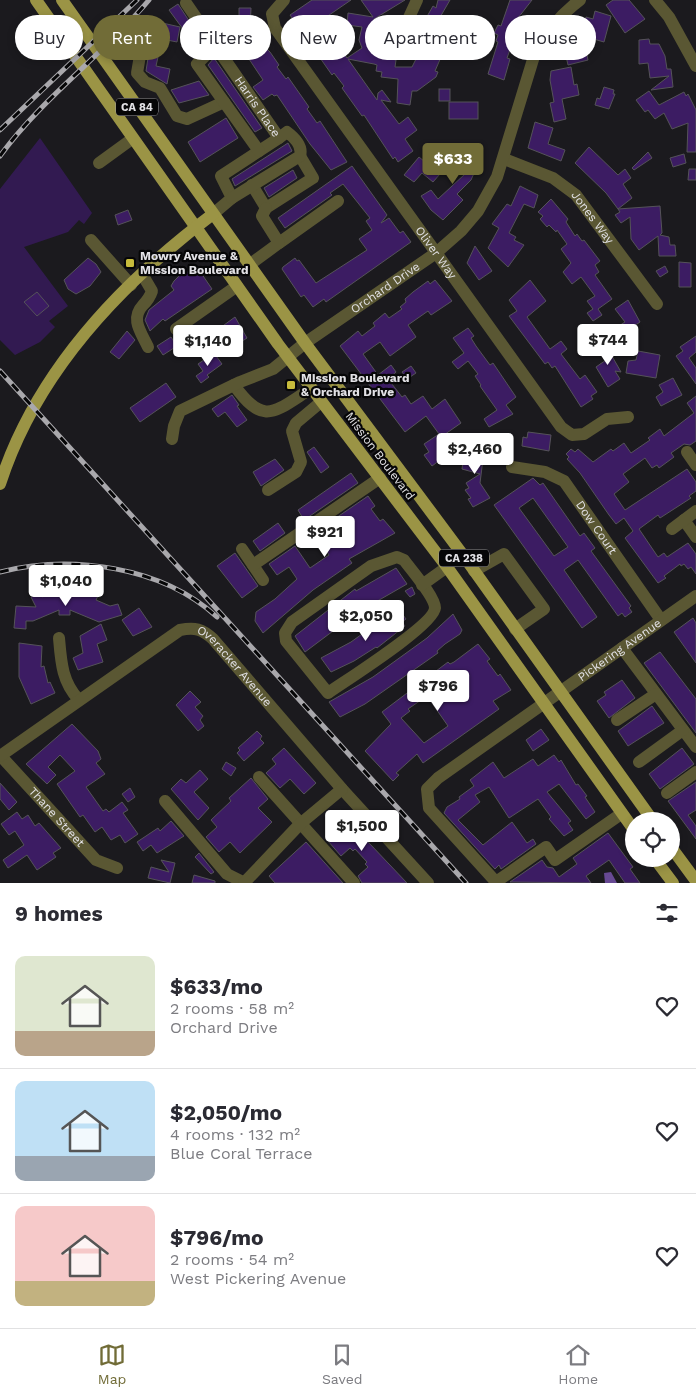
<!DOCTYPE html>
<html lang="en">
<head>
<meta charset="utf-8">
<style>
	body { margin:0; font-family:"Work Sans",sans-serif; background:#f7f7f7; color:#2b2b33; height:100vh; display:flex; flex-direction:column; font-size:19px; white-space:nowrap }
	* { box-sizing:border-box; margin:0 }
	p { font-size:16px; color:#7c7c81 }
	.icon { flex:none; width:28px; height:28px; fill:none; stroke:currentColor; stroke-width:2; stroke-linecap:round; stroke-linejoin:round }
	.map { position:relative; height:883px; overflow:hidden }
	.sheet { display:flex; flex-direction:column; background:#fff; flex:1 }
	.sheet>* { flex:none }
	.hud { position:absolute; left:15px; top:15px; width:666px; height:45px; display:flex; gap:10px }
	.tools { position:absolute; left:625px; top:812px; display:grid; gap:10px }
	.tools a { display:grid; place-items:center; width:55px; height:55px; border-radius:50%; background:#fff; box-shadow:0 2px 8px #0003; font-size:25px }
	.price { position:absolute; translate:-50% -42px; padding:0 11px; border-radius:5px; background:#fff; color:#222; font-size:16px; line-height:32px; filter:drop-shadow(0 1px 2px #0008) }
	.price::after { content:''; position:absolute; left:50%; top:30px; width:15px; height:11px; margin-left:-8px; background:inherit; clip-path:polygon(0 0,100% 0,50% 100%) }
	.price.active { background:#716c37; color:#fff }
	ul { padding:0; list-style:none }
	li { display:flex; align-items:center; gap:15px; height:125px; padding:0 15px }
	li+li { border-top:1px solid #e1e1e2 }
	li span { display:grid; place-items:center; flex:none; width:140px; height:100px; border-radius:10px; color:#555 }
	li>.icon { margin-inline-start:auto }
	span .icon { width:60px; height:60px; fill:#fffc; stroke-width:1 }
	li b { font-size:21px }
	h2 { display:flex; justify-content:space-between; align-items:center; height:60px; padding:0 15px; font-size:21px }
	.chip { padding:0 18px; border-radius:22px; background:#fff; box-shadow:0 2px 8px #0003; font-size:18px; line-height:45px }
	.chip.active { background:#716c37; color:#fff }
	.tab-bar { display:flex; justify-content:space-around; align-items:center; height:70px; border-top:1px solid #e1e1e2; background:#fff; font-size:14px; color:#7c7c81 }
	.tab-bar a { display:grid; justify-items:center; gap:2px }
	.tab-bar .active { color:#716c37 }
	.map>svg:first-child { display:block }
</style>
</head>
<body>
<div class="map">
<svg width="696" height="883" viewBox="0 0 696 883">
	<rect width="100%" height="100%" fill="#1b1a1e"/>
	<!-- green -->
	<polygon fill="#321a51" points="40,138 92,213 84,224 79,220 68,232 24,247 68,306 49,321 55,327 40,342 15,355 0,340 0,189"/>
	<!-- water -->
	<polygon fill="#674993" points="611,872 617,883 605,883 604,873"/>
	<!-- building -->
	<g fill="#3c1c63" stroke="#555359" fill-rule="evenodd">
		<polygon points="312,0 351,0 316,24 326,38 331,35 347,58 362,48 359,40 362,27 347,25 348,13 373,17 361,0 405,0 374,19 371,37 376,53 392,56 391,59 396,60 395,67 412,67 431,29 425,25 427,21 425,20 433,6 436,8 438,0 450,0 439,19 451,25 444,38 448,41 435,71 438,72 436,77 417,91 412,91 410,105 397,103 398,79 381,77 382,72 376,71 377,65 374,64 348,59 377,100 378,93 382,90 391,102 381,100 399,124 408,117 417,130 405,139 413,151 398,162 395,157 393,159 364,115 362,116 342,88 344,86 334,73 332,75 290,15"/>
		<polygon points="510,0 532,0 518,18 521,19 507,58 510,59 504,80 488,74 498,42 496,41 498,35 494,33 498,25 501,26"/>
		<polygon points="613,0 629,0 645,19 625,33 606,5"/>
		<polygon points="178,4 205,45 199,51 169,10"/>
		<polygon points="239,8 251,8 250,30 227,29 228,16 239,17"/>
		<polygon points="595,11 611,16 604,42 583,36 588,60 568,65 564,47 576,44 582,23 584,24 586,17 593,19"/>
		<polygon points="158,22 180,27 177,42 162,39 156,66 170,69 167,84 146,71 150,45 147,37 148,32 155,34"/>
		<polygon points="256,38 270,52 279,65 277,67 286,79 288,77 309,107 307,109 317,123 320,121 347,162 331,170 310,144 277,95 274,96 272,94 263,100 253,87 263,80 243,50 243,47"/>
		<polygon points="649,39 650,44 659,44 665,56 667,69 671,69 673,87 651,90 669,76 650,78 648,63 639,64 639,40"/>
		<polygon points="214,58 262,128 255,132 208,65"/>
		<polygon points="571,67 574,85 577,84 579,95 562,99 566,119 554,122 550,103 554,102 550,80 551,71"/>
		<polygon points="199,81 209,95 179,103 171,90"/>
		<polygon points="604,87 614,90 613,94 615,94 609,109 595,105 597,98 600,99"/>
		<rect x="439" y="89" width="11" height="12"/>
		<polygon points="649,91 659,105 684,92 686,96 688,94 696,110 696,152 687,152 688,123 672,129 664,113 655,119 648,110 645,112 636,100"/>
		<rect x="449" y="102" width="29" height="17"/>
		<polygon points="226,118 238,138 200,162 188,142"/>
		<polygon points="535,122 553,128 548,144 565,150 561,161 528,148"/>
		<polygon points="288,143 292,151 235,186 232,179"/>
		<polygon points="462,145 478,152 472,170 475,171 471,180 457,194 463,200 443,220 431,210 421,196 431,190 438,199 465,174 453,169"/>
		<polygon points="589,147 618,175 625,169 631,178 623,184 632,198 618,209 606,193 575,163"/>
		<polygon points="648,152 652,158 634,170 632,168"/>
		<polygon points="684,154 686,163 673,167 670,158"/>
		<polygon points="419,157 440,174 433,182 422,173 414,182 404,175"/>
		<polygon points="352,166 387,215 381,223 389,218 400,233 403,231 411,242 326,302 324,299 313,307 304,295 301,297 282,269 283,267 295,258 297,261 299,260 316,283 367,250 359,239 372,230 366,221 370,218 343,184 330,193 332,195 285,228 278,218"/>
		<polygon points="689,169 696,169 696,180 688,180"/>
		<polygon points="293,170 297,178 269,197 264,188"/>
		<polygon points="520,186 538,195 534,208 524,204 509,233 516,237 514,240 524,245 508,267 488,248 499,228 492,224 507,204 511,206"/>
		<polygon points="551,199 568,219 566,222 575,236 577,234 582,241 584,240 600,261 595,265 599,272 595,275 612,299 598,309 602,315 593,321 587,313 593,309 587,301 595,296 581,277 572,284 563,272 571,263 561,249 567,244 557,230 556,232 549,225 547,227 540,219 543,216 538,212"/>
		<polygon points="660,206 662,233 660,235 669,237 670,245 675,245 676,256 659,256 658,236 639,250 631,239 630,217 621,223 615,215 620,212 618,209"/>
		<polygon points="128,210 132,220 118,225 115,215"/>
		<polygon points="475,246 492,271 479,280 467,263"/>
		<polygon points="88,258 96,264 101,272 90,286 76,294 68,289 64,280"/>
		<polygon points="679,262 691,263 691,287 679,287"/>
		<polygon points="665,266 668,272 660,277 656,271"/>
		<polygon points="197,267 212,289 165,321 163,319 150,331 145,320 149,310 174,290 171,286 174,281 181,274 183,276 191,269 193,271"/>
		<polygon points="435,280 452,301 431,315 428,311 408,325 416,337 390,356 380,342 363,354 378,375 391,365 396,372 388,379 402,397 405,395 411,404 423,396 432,409 445,399 461,423 441,437 452,451 432,466 424,455 429,452 424,444 439,434 426,416 405,432 340,346 358,331 362,336 375,326 373,323 385,313 389,318 402,309 400,307 406,302 405,299 413,292 428,281 430,284"/>
		<polygon points="530,280 546,301 527,317 550,349 561,341 567,349 561,354 580,379 585,375 597,392 591,396 593,399 581,407 555,366 552,368 548,362 545,364 509,316 517,311 509,300"/>
		<polygon points="37,292 49,306 37,316 24,302"/>
		<polygon points="628,300 640,322 619,336 614,329 625,322 615,309"/>
		<polygon points="235,317 247,338 233,347 220,328"/>
		<polygon points="468,328 474,336 471,338 476,346 490,365 493,363 516,397 506,405 513,414 489,427 484,419 497,410 480,386 481,385 475,376 478,374 468,361 458,369 452,362 464,353 453,338"/>
		<polygon points="127,331 135,340 119,359 110,352"/>
		<polygon points="696,336 696,352 689,358 696,368 696,384 676,356 683,351 680,347"/>
		<polygon points="171,337 177,346 163,355 157,346"/>
		<polygon points="604,342 621,372 615,371 620,379 608,387 596,367 606,360 596,347"/>
		<polygon points="638,351 660,355 656,378 626,373 628,361 636,360"/>
		<polygon points="214,353 222,364 207,375 209,377 201,383 196,376 203,371 198,364"/>
		<polygon points="411,366 416,373 407,379 402,372"/>
		<polygon points="673,378 682,395 661,406 656,397 663,392 659,385"/>
		<polygon points="166,383 176,397 140,422 130,408"/>
		<polygon points="232,395 239,405 237,406 247,420 237,427 225,412 218,417 212,409"/>
		<polygon points="696,396 696,441 690,445 684,444 671,453 674,457 659,468 657,465 652,468 645,458 623,474 629,482 614,494 625,510 687,469 696,482 696,491 689,496 691,498 660,518 658,515 639,529 658,557 664,553 667,557 688,543 696,554 696,574 691,567 688,569 684,564 681,566 680,564 664,576 666,578 658,583 625,538 633,531 624,518 616,524 609,515 580,473 567,459 569,457 566,454 571,449 575,452 578,449 593,462 611,449 613,451 624,443 631,453 650,440 648,438 660,429 664,436 694,413 687,403"/>
		<polygon points="528,432 551,435 549,451 522,446 523,437 527,438"/>
		<polygon points="473,444 482,445 481,450 484,451 480,483 490,498 473,507 468,499 471,498 465,490 469,488 466,483 480,474 462,469 464,454 468,455 469,448 473,449"/>
		<polygon points="314,447 329,467 321,473 307,452"/>
		<polygon points="275,459 284,470 261,486 253,472"/>
		<polygon points="351,473 358,483 304,520 298,510"/>
		<path d="M 533,478 L 540,485 L 543,483 L 580,536 L 584,533 L 595,548 L 591,551 L 631,606 L 629,608 L 632,612 L 625,617 L 622,613 L 618,616 L 578,560 L 564,570 L 597,617 L 582,628 L 494,505 ZM 533,498 L 568,547 L 554,556 L 519,508 Z"/>
		<polygon points="368,496 375,506 371,509 380,521 383,519 395,533 349,559 352,563 313,590 263,633 255,621 256,612 275,599 297,579 289,567 277,575 269,564 295,546 310,568 329,555 314,533"/>
		<polygon points="278,523 285,533 260,551 253,541"/>
		<polygon points="235,553 258,586 242,598 217,566"/>
		<polygon points="396,568 407,584 367,607 365,604 340,621 341,623 333,631 305,652 295,636 355,589 356,591"/>
		<polygon points="412,587 415,594 410,597 405,591"/>
		<polygon points="83,590 98,596 96,600 110,606 118,604 122,615 99,622 70,610 70,615 59,615 59,610 33,621 26,621 26,629 14,628 16,606 36,607 31,597 40,593 42,597 56,591"/>
		<polygon points="139,608 152,627 133,636 122,620"/>
		<polygon points="398,608 406,619 402,622 405,626 377,648 376,647 354,661 331,672 321,658 351,642"/>
		<polygon points="453,614 462,630 460,634 445,644 437,651 438,653 365,704 340,717 329,702 373,677 427,638"/>
		<polygon points="693,618 696,623 696,663 674,632"/>
		<polygon points="101,624 107,640 97,644 103,662 78,670 73,658 83,653 80,636"/>
		<polygon points="19,643 42,646 41,667 44,666 48,683 50,682 55,693 31,704 19,677"/>
		<path d="M 478,644 L 490,659 L 487,661 L 498,676 L 500,674 L 511,690 L 493,701 L 499,709 L 423,763 L 417,754 L 396,773 L 399,775 L 393,781 L 365,751 L 391,724 L 382,712 L 448,662 L 450,664 L 454,662 ZM 427,696 L 448,726 L 424,743 L 401,718 L 410,711 L 408,709 Z"/>
		<polygon points="660,652 696,699 696,733 644,663"/>
		<polygon points="622,680 635,698 609,718 597,701 606,695 604,692"/>
		<polygon points="190,691 201,702 195,707 203,716 200,720 204,726 198,731 176,705"/>
		<polygon points="652,706 664,723 628,746 618,731"/>
		<polygon points="72,724 98,751 101,759 96,763 105,774 86,787 103,811 106,809 109,812 122,802 128,810 123,813 138,834 125,843 120,835 111,840 102,827 95,832 83,815 80,817 57,784 75,771 60,755 48,767 56,775 47,784 26,764"/>
		<polygon points="541,729 549,740 533,751 526,740"/>
		<polygon points="257,731 262,736 260,739 264,743 244,761 237,753 240,750 238,748"/>
		<polygon points="284,748 316,783 304,794 290,779 280,788 266,773 276,764 272,759"/>
		<polygon points="682,748 694,764 660,789 649,774"/>
		<polygon points="554,755 559,762 561,760 576,785 578,784 587,796 585,797 595,812 586,819 559,784 547,792 571,821 568,823 573,830 564,836 549,819 551,817 538,799 509,818 489,787 475,795 480,802 458,820 483,845 512,822 527,843 533,839 536,844 501,869 499,865 495,869 444,813 447,807 460,799 459,797 474,786 470,780 493,762 504,778 533,759 538,766"/>
		<polygon points="226,762 236,768 231,776 222,769"/>
		<polygon points="200,770 208,779 194,792 209,808 198,820 171,789 181,779 186,783"/>
		<polygon points="251,778 268,799 258,808 272,822 240,853 230,842 219,852 206,837 217,827 211,820 231,801 229,798"/>
		<polygon points="696,782 696,810 688,815 696,826 696,839 668,801"/>
		<polygon points="0,783 17,802 9,810 0,799"/>
		<polygon points="130,788 135,797 128,802 122,794"/>
		<polygon points="341,810 370,844 407,883 362,883 358,876 368,867 365,864 367,862 355,849 353,851 350,848 341,856 328,841 336,834 329,826 331,824 328,821"/>
		<polygon points="17,812 22,819 28,815 35,826 39,823 61,848 53,853 56,857 37,870 27,855 8,868 3,860 24,845 15,831 9,835 1,824"/>
		<polygon points="171,821 184,836 157,853 151,845 143,851 137,842 158,828 160,831"/>
		<polygon points="608,833 633,867 630,869 640,883 625,883 609,860 586,876 591,883 510,882 542,860 547,867 553,868 559,877 577,864 573,858"/>
		<polygon points="306,842 343,883 275,883 269,876"/>
		<polygon points="199,853 214,872 211,874 195,857"/>
		<polygon points="161,860 175,863 170,883 148,878 151,867 169,872"/>
		<polygon points="194,875 215,881 215,883 192,883"/>
	</g>
	<g fill="none" stroke-linecap="round" stroke-linejoin="round">
		<!-- minor -->
		<g stroke="#5a5733" stroke-width="12">
			<path id="s1" d="M 284,0 L 272,14 L 275,28 L 561,427 L 572,435 L 584,434 L 607,419 L 628,417"/>
			<polyline points="655,0 669,17 696,66"/>
			<path id="s2" d="M 186,3 L 279,138 L 221,176 L 232,198 L 213,214"/>
			<polyline points="401,35 417,0"/>
			<polyline points="142,44 137,73 145,82 160,88 177,116 187,119 224,102"/>
			<polyline points="215,46 197,64 259,151"/>
			<path id="s3" d="M 504,159 L 553,178 L 576,195 L 657,304"/>
			<polyline points="99,163 132,139"/>
			<polyline points="252,185 266,208 313,178 300,156"/>
			<path d="M 232,198 L 300,156 C 303,146 295,138 287,132 L 279,138"/>
			<polyline points="91,240 131,285"/>
			<polyline points="279,243 338,201"/>
			<polyline points="249,265 279,243 262,216 266,208"/>
			<path d="M 142,274 L 152,291 C 150,297 147,301 143,305 C 130,319 141,332 148,347"/>
			<polyline points="176,329 237,286"/>
			<path d="M 234,385 C 264,427 274,412 312,388"/>
			<path id="s4" d="M 172,439 L 174,426 L 180,411 L 240,382 L 273,369 L 305,343 L 436,253 L 461,231 L 478,211 L 497,177 L 535,53 C 547,31 560,15 580,0"/>
			<polyline points="687,452 696,465"/>
			<path id="s5" d="M 512,467 L 545,472 L 564,481 L 661,620"/>
			<polyline points="268,490 296,472 301,462 292,431 296,423 321,402"/>
			<polyline points="684,520 696,537"/>
			<polyline points="672,529 696,511"/>
			<polyline points="242,549 263,580"/>
			<path d="M 397,557 L 404,560 C 412,571 435,597 435,608 C 434,625 345,681 328,693 L 286,641 L 285,633 L 292,622 L 371,566 Z"/>
			<polyline points="253,565 380,478"/>
			<polyline points="474,571 504,554 544,609 515,629"/>
			<polyline points="422,585 447,567"/>
			<path d="M 59,638 C 61,662 62,682 79,700"/>
			<polyline points="622,648 696,747"/>
			<polyline points="617,720 656,694"/>
			<path id="s6" d="M 0,755 L 96,860 L 117,868"/>
			<path id="s7" d="M 0,756 L 180,630 C 195,627 202,629 213,639 L 342,789 L 428,883"/>
			<polyline points="639,762 683,730"/>
			<polyline points="259,777 354,883"/>
			<polyline points="667,793 696,772"/>
			<polyline points="165,801 227,874 245,883"/>
			<path id="s8" d="M 621,814 L 555,860 L 546,847 L 496,882 L 429,808 L 427,789 L 438,778 L 696,596"/>
			<polyline points="244,883 300,824 342,789"/>
		</g>
		<!-- major -->
		<g stroke="#9b9445" stroke-width="12">
			<polyline points="36,0 278,344 447,567 634,830"/>
			<polyline points="62,0 305,343 463,555 653,821"/>
			<path d="M 0,484 C 36,372 121,283 213,214"/>
			<polyline points="671,847 696,881"/>
			<polyline points="655,859 673,883"/>
		</g>
		<!-- rail casing -->
		<g stroke="#a9a8ac" stroke-width="5">
			<g id="rail">
				<polyline points="0,130 137,0"/>
				<path d="M 0,156 C 42,98 103,55 149,0"/>
				<polyline points="0,371 466,883"/>
				<path d="M 0,572 C 70,554 162,566 217,617"/>
			</g>
		</g>
		<!-- rail -->
		<use href="#rail" stroke="#060607" stroke-width="3" stroke-dasharray="9" stroke-linecap="butt"/>
	</g>
	<!-- markers -->
	<g fill="#c7bb3c" stroke="#060607" stroke-width="2">
		<rect x="125" y="258" width="10" height="10" rx="2.5"/>
		<rect x="286" y="380" width="10" height="10" rx="2.5"/>
	</g>
	<g text-anchor="middle" stroke-width="4.5" stroke-linejoin="round" paint-order="stroke">
		<!-- shield labels -->
		<g fill="#060607" stroke="#a09fa2" stroke-width="1">
			<rect x="116" y="98.5" width="42" height="17" rx="4"/>
			<rect x="439" y="549.5" width="50" height="17" rx="4"/>
		</g>
		<g font-size="11" font-weight="bold" fill="#e2e1e5">
			<text x="137" y="111">CA 84</text>
			<text x="464" y="562">CA 238</text>
		</g>
		<!-- street labels -->
		<g font-size="12" fill="#e2e1e5" stroke="#060607">
			<text dy="4" stroke="none"><textPath href="#s2" startOffset="126">Harris Place</textPath></text>
			<text dy="4" stroke="none"><textPath href="#s3" startOffset="109">Jones Way</textPath></text>
			<text dy="4" stroke="none"><textPath href="#s1" startOffset="309">Oliver Way</textPath></text>
			<text dy="4" stroke="none"><textPath href="#s4" startOffset="270">Orchard Drive</textPath></text>
			<text transform="translate(380 456) rotate(53)" y="4">Mission Boulevard</text>
			<text dy="4" stroke="none"><textPath href="#s5" startOffset="111">Dow Court</textPath></text>
			<text dy="4" stroke="none"><textPath href="#s8" startOffset="514">Pickering Avenue</textPath></text>
			<text dy="4" stroke="none"><textPath href="#s7" startOffset="290">Overacker Avenue</textPath></text>
			<text dy="4" stroke="none"><textPath href="#s6" startOffset="84">Thane Street</textPath></text>
		</g>
		<!-- poi labels -->
		<g font-size="12" font-weight="bold" fill="#e2e1e5" stroke="#060607" text-anchor="start">
			<text x="140" y="260">Mowry Avenue &amp;<tspan x="140" dy="14">Mission Boulevard</tspan></text>
			<text x="301" y="382">Mission Boulevard<tspan x="301" dy="14">&amp; Orchard Drive</tspan></text>
		</g>
	</g>
</svg>
<div class="tools">
<a><svg class="icon" aria-label="locate" viewBox="0 0 24 24"><circle cx="12" cy="12" r="6"/><path d="M12 2v4M12 18v4M2 12h4M18 12h4"/></svg></a>
</div>
<b class="price active" style="left:453px;top:185px">$633</b>
<b class="price" style="left:608px;top:366px">$744</b>
<b class="price" style="left:208px;top:367px">$1,140</b>
<b class="price" style="left:475px;top:475px">$2,460</b>
<b class="price" style="left:325px;top:558px">$921</b>
<b class="price" style="left:66px;top:607px">$1,040</b>
<b class="price" style="left:366px;top:642px">$2,050</b>
<b class="price" style="left:438px;top:712px">$796</b>
<b class="price" style="left:362px;top:852px">$1,500</b>
<div class="hud">
<a class="chip">Buy</a>
<a class="chip active">Rent</a>
<a class="chip">Filters</a>
<a class="chip">New</a>
<a class="chip">Apartment</a>
<a class="chip">House</a>
</div>
</div>
<section class="sheet">
<h2>9 homes<svg class="icon" aria-label="filters" viewBox="0 0 24 24"><path d="M4 7h16M4 17h16"/><circle cx="9" cy="7" r="2"/><circle cx="15" cy="17" r="2"/></svg></h2>
<ul>
<li><span style="background:linear-gradient(#dfe7d0 75%,#b9a48a 0)"><svg class="icon" aria-label="home" viewBox="0 0 24 24"><path d="M3 11l9-7 9 7M6 9v11h12V9"/></svg></span><div><b>$633/mo</b><p>2 rooms · 58 m²</p><p>Orchard Drive</p></div><svg class="icon" aria-label="heart" viewBox="0 0 24 24"><path d="M12 20l-8-8c-3-5 5-10 8-4 3-6 11-1 8 4z"/></svg></li>
<li><span style="background:linear-gradient(#bfe0f5 75%,#9aa5b1 0)"><svg class="icon" aria-label="home" viewBox="0 0 24 24"><path d="M3 11l9-7 9 7M6 9v11h12V9"/></svg></span><div><b>$2,050/mo</b><p>4 rooms · 132 m²</p><p>Blue Coral Terrace</p></div><svg class="icon" aria-label="heart" viewBox="0 0 24 24"><path d="M12 20l-8-8c-3-5 5-10 8-4 3-6 11-1 8 4z"/></svg></li>
<li><span style="background:linear-gradient(#f6c9c9 75%,#c2b280 0)"><svg class="icon" aria-label="home" viewBox="0 0 24 24"><path d="M3 11l9-7 9 7M6 9v11h12V9"/></svg></span><div><b>$796/mo</b><p>2 rooms · 54 m²</p><p>West Pickering Avenue</p></div><svg class="icon" aria-label="heart" viewBox="0 0 24 24"><path d="M12 20l-8-8c-3-5 5-10 8-4 3-6 11-1 8 4z"/></svg></li>
</ul>
</section>
<nav class="tab-bar">
<a class="active"><svg class="icon" aria-label="map" viewBox="0 0 24 24"><path d="M3 6l6-2 6 2 6-2v14l-6 2-6-2-6 2zM9 4v14M15 6v14"/></svg>Map</a>
<a><svg class="icon" aria-label="saved" viewBox="0 0 24 24"><path d="M7 4h10v16l-5-4-5 4z"/></svg>Saved</a>
<a><svg class="icon" aria-label="home" viewBox="0 0 24 24"><path d="M3 11l9-7 9 7M6 9v11h12V9"/></svg>Home</a>
</nav>
</body>
</html>
